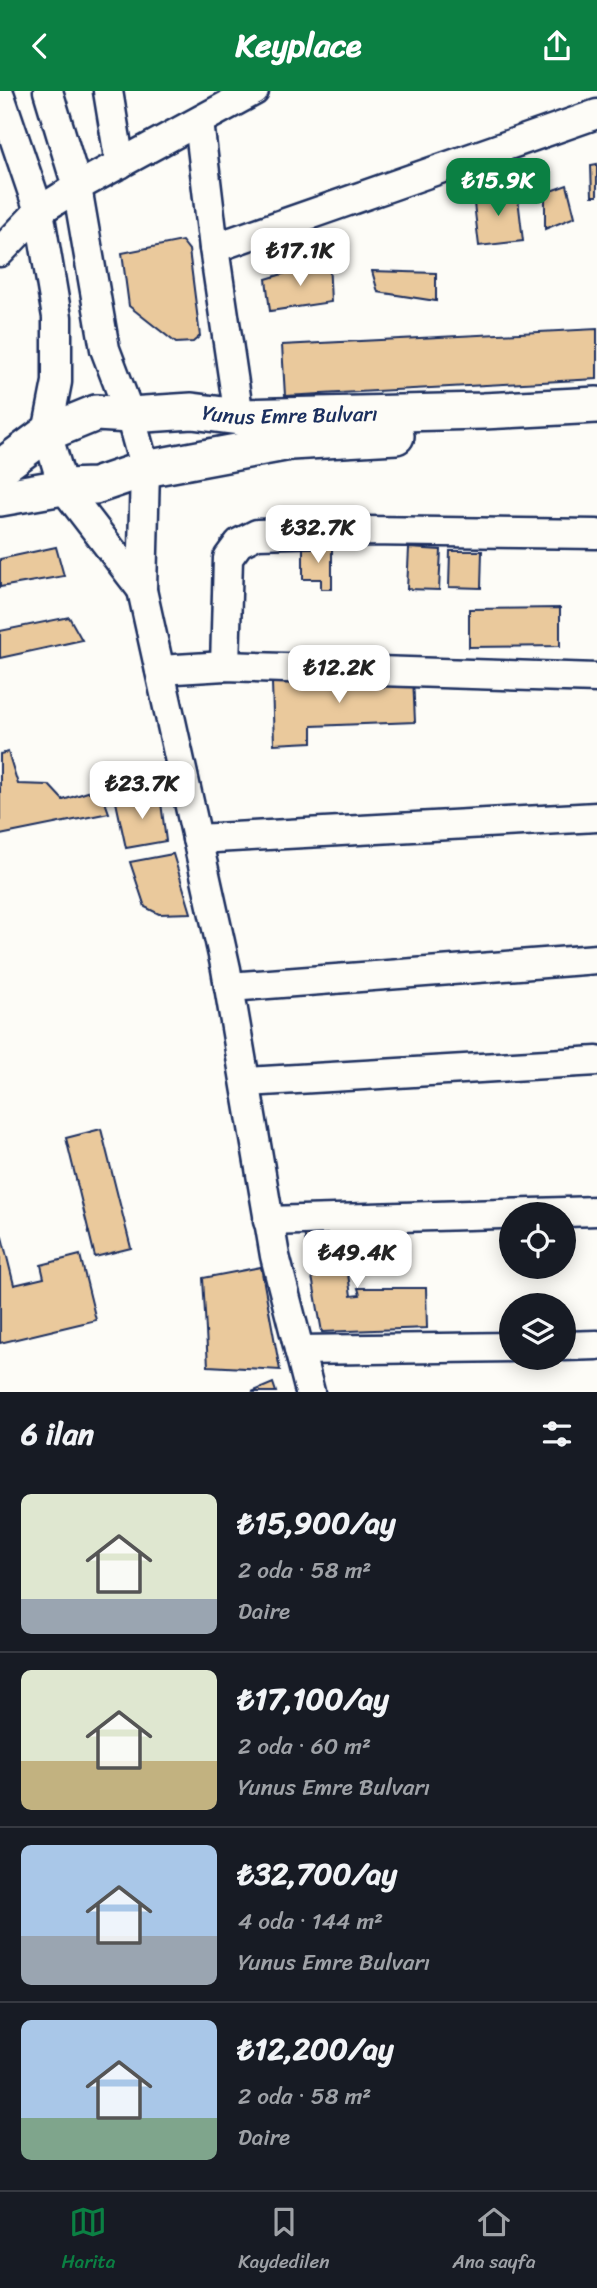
<!DOCTYPE html>
<html lang="tr">
<head>
<meta charset="utf-8">
<style>
	body { margin:0; font-family:Sriracha,sans-serif; background:#20242c; color:#f1f3f6; height:100vh; display:flex; flex-direction:column; font-size:26px; white-space:nowrap }
	* { box-sizing:border-box; margin:0 }
	p { font-size:23px; color:#9ea1a6 }
	.icon { flex:none; width:38px; height:38px; fill:none; stroke:currentColor; stroke-width:2; stroke-linecap:round; stroke-linejoin:round }
	.map { position:relative; height:1301px; overflow:hidden }
	.sheet { display:flex; flex-direction:column; background:#171b24; flex:1 }
	.sheet>* { flex:none }
	.fabs { position:absolute; left:499px; top:1111px; display:grid; gap:14px }
	.fabs a { display:grid; place-items:center; width:77px; height:77px; border-radius:50%; background:#171b24; box-shadow:0 4px 18px #0003; font-size:35px }
	.price { position:absolute; translate:-50% -60px; padding:0 16px; border-radius:14px; background:#fff; color:#222; font-size:23px; line-height:46px; filter:drop-shadow(0 2px 4px #0008) }
	.price::after { content:''; position:absolute; left:50%; top:42px; width:21px; height:16px; margin-left:-10px; background:inherit; clip-path:polygon(0 0,100% 0,50% 100%) }
	.price.active { background:#0b8043; color:#fff }
	ul { padding:0; list-style:none }
	li { display:flex; align-items:center; gap:21px; height:175px; padding:0 21px }
	li+li { border-top:2px solid #363941 }
	li span { display:grid; place-items:center; flex:none; width:196px; height:140px; border-radius:10px; color:#555 }
	li>.icon { margin-inline-start:auto }
	span .icon { width:84px; height:84px; fill:#fffc; stroke-width:1 }
	li b { font-size:30px }
	h2 { display:flex; justify-content:space-between; align-items:center; height:84px; padding:0 21px; font-size:30px }
	header { display:flex; justify-content:space-between; align-items:center; height:91px; padding:0 21px; background:#0b8043; color:#fff; font-size:32px; font-weight:800 }
	.tabs { display:flex; justify-content:space-around; align-items:center; height:98px; border-top:2px solid #363941; background:#171b24; font-size:19px; color:#9ea1a6 }
	.tabs a { display:grid; justify-items:center; gap:4px }
	.tabs .active { color:#0b8043 }
	.map>svg:first-child { display:block }
</style>
</head>
<body>
<header><svg class="icon" aria-label="back" viewBox="0 0 24 24"><path d="M15 5l-7 7 7 7"/></svg>Keyplace<svg class="icon" aria-label="share" viewBox="0 0 24 24"><path d="M12 15V3M7 8l5-5 5 5M5 13v7h14v-7"/></svg></header>
<div class="map">
<svg width="597" height="1301" viewBox="0 0 597 1301">
	<rect width="100%" height="100%" fill="#fdfcf7"/>
	<filter id="ink" filterUnits="userSpaceOnUse"><feTurbulence type="fractalNoise" baseFrequency=".0143" numOctaves="2"/><feDisplacementMap in="SourceGraphic" scale="14" xChannelSelector="R" yChannelSelector="G"/><feConvolveMatrix kernelMatrix="1 2 1 2 8 2 1 2 1" color-interpolation-filters="sRGB"/></filter>
	<g filter="url(#ink)">
		<!-- building -->
		<g fill="#eac99c" stroke="#1b2f5e" stroke-width="2">
			<polygon points="597,73 597,105 592,105 591,74"/>
			<polygon points="567,94 575,126 545,138 545,102"/>
			<polygon points="517,99 523,150 479,155 473,104"/>
			<polygon points="182,150 189,159 200,245 193,251 176,252 129,215 122,162"/>
			<polygon points="329,169 331,211 270,220 266,188"/>
			<polygon points="372,180 436,182 436,210 378,201"/>
			<polygon points="597,238 597,288 285,305 282,254"/>
			<polygon points="56,456 64,485 0,496 0,468"/>
			<polygon points="303,456 332,456 332,498 321,498 321,488 303,488"/>
			<polygon points="409,457 441,459 439,499 407,498"/>
			<polygon points="450,460 482,460 481,497 449,496"/>
			<polygon points="560,517 560,555 469,556 469,518"/>
			<polygon points="69,526 82,549 0,567 0,540"/>
			<polygon points="413,586 415,631 312,635 312,651 274,653 272,592"/>
			<polygon points="8,661 18,693 49,694 63,709 100,697 109,722 0,744 0,663"/>
			<polygon points="160,704 166,750 126,757 116,711"/>
			<polygon points="173,763 191,822 159,823 145,816 130,771"/>
			<polygon points="101,1038 131,1157 95,1166 66,1047"/>
			<polygon points="355,1136 360,1165 346,1168 351,1205 360,1204 358,1197 426,1197 427,1237 322,1241 304,1141"/>
			<polygon points="2,1146 14,1194 44,1187 41,1174 80,1164 96,1229 0,1252 0,1147"/>
			<polygon points="261,1176 280,1279 208,1275 203,1187"/>
			<polygon points="273,1292 276,1301 252,1301"/>
		</g>
		<g fill="none" stroke-linecap="round" stroke-linejoin="round">
			<!-- minor casing -->
			<g stroke="#1b2f5e" stroke-width="33">
				<g id="minor">
					<polyline points="48,0 77,96 105,258 130,324 145,378 142,499 226,878 275,1165 310,1301"/>
					<polyline points="108,0 120,73"/>
					<polyline points="0,5 39,120 57,226 57,291 47,342 63,396 142,499"/>
					<polyline points="199,31 214,157 239,326"/>
					<polyline points="214,157 597,23"/>
					<polyline points="0,161 39,120 77,96 254,0"/>
					<polyline points="225,575 228,467 239,452 257,443 366,440 597,443"/>
					<polyline points="160,579 225,575 597,587"/>
					<polyline points="197,748 597,726"/>
					<polyline points="229,896 597,868"/>
					<polyline points="247,991 597,970"/>
					<polyline points="268,1130 597,1120"/>
					<polyline points="564,1255 597,1254"/>
					<polyline points="299,1259 511,1256"/>
				</g>
			</g>
			<!-- major casing -->
			<g stroke="#1b2f5e" stroke-width="40">
				<g id="major">
					<path id="s1" d="M 0,377 L 47,342 L 96,322 L 130,324 L 192,320 L 239,326 L 483,320 L 597,314"/>
					<polyline points="0,407 63,396 95,395 145,378 290,351 396,345"/>
				</g>
			</g>
			<!-- minor -->
			<use href="#minor" stroke="#fdfcf7" stroke-width="28"/>
			<!-- major -->
			<use href="#major" stroke="#fdfcf7" stroke-width="35"/>
		</g>
	</g>
	<g text-anchor="middle" stroke-width="5" stroke-linejoin="round" paint-order="stroke">
		<!-- street labels -->
		<g font-size="21" fill="#1b2f5e" stroke="#fdfcf7">
			<text dy="7" stroke="none"><textPath href="#s1" startOffset="306">Yunus Emre Bulvarı</textPath></text>
		</g>
	</g>
</svg>
<div class="fabs">
<a><svg class="icon" aria-label="locate" viewBox="0 0 24 24"><circle cx="12" cy="12" r="6"/><path d="M12 2v4M12 18v4M2 12h4M18 12h4"/></svg></a>
<a><svg class="icon" aria-label="layers" viewBox="0 0 24 24"><path d="M12 4l9 5-9 5-9-5zM3 14l9 5 9-5"/></svg></a>
</div>
<b class="price active" style="left:498px;top:127px">₺15.9K</b>
<b class="price" style="left:300px;top:197px">₺17.1K</b>
<b class="price" style="left:318px;top:474px">₺32.7K</b>
<b class="price" style="left:339px;top:614px">₺12.2K</b>
<b class="price" style="left:142px;top:730px">₺23.7K</b>
<b class="price" style="left:357px;top:1199px">₺49.4K</b>
</div>
<section class="sheet">
<h2>6 ilan<svg class="icon" aria-label="filters" viewBox="0 0 24 24"><path d="M4 7h16M4 17h16"/><circle cx="9" cy="7" r="2"/><circle cx="15" cy="17" r="2"/></svg></h2>
<ul>
<li><span style="background:linear-gradient(#dfe7d0 75%,#9aa5b1 0)"><svg class="icon" aria-label="home" viewBox="0 0 24 24"><path d="M3 11l9-7 9 7M6 9v11h12V9"/></svg></span><div><b>₺15,900/ay</b><p>2 oda · 58 m²</p><p>Daire</p></div></li>
<li><span style="background:linear-gradient(#dfe7d0 65%,#c2b280 0)"><svg class="icon" aria-label="home" viewBox="0 0 24 24"><path d="M3 11l9-7 9 7M6 9v11h12V9"/></svg></span><div><b>₺17,100/ay</b><p>2 oda · 60 m²</p><p>Yunus Emre Bulvarı</p></div></li>
<li><span style="background:linear-gradient(#a9c7e8 65%,#9aa5b1 0)"><svg class="icon" aria-label="home" viewBox="0 0 24 24"><path d="M3 11l9-7 9 7M6 9v11h12V9"/></svg></span><div><b>₺32,700/ay</b><p>4 oda · 144 m²</p><p>Yunus Emre Bulvarı</p></div></li>
<li><span style="background:linear-gradient(#a9c7e8 70%,#7fa58c 0)"><svg class="icon" aria-label="home" viewBox="0 0 24 24"><path d="M3 11l9-7 9 7M6 9v11h12V9"/></svg></span><div><b>₺12,200/ay</b><p>2 oda · 58 m²</p><p>Daire</p></div></li>
</ul>
</section>
<nav class="tabs">
<a class="active"><svg class="icon" aria-label="map" viewBox="0 0 24 24"><path d="M3 6l6-2 6 2 6-2v14l-6 2-6-2-6 2zM9 4v14M15 6v14"/></svg>Harita</a>
<a><svg class="icon" aria-label="saved" viewBox="0 0 24 24"><path d="M7 4h10v16l-5-4-5 4z"/></svg>Kaydedilen</a>
<a><svg class="icon" aria-label="home" viewBox="0 0 24 24"><path d="M3 11l9-7 9 7M6 9v11h12V9"/></svg>Ana sayfa</a>
</nav>
</body>
</html>
